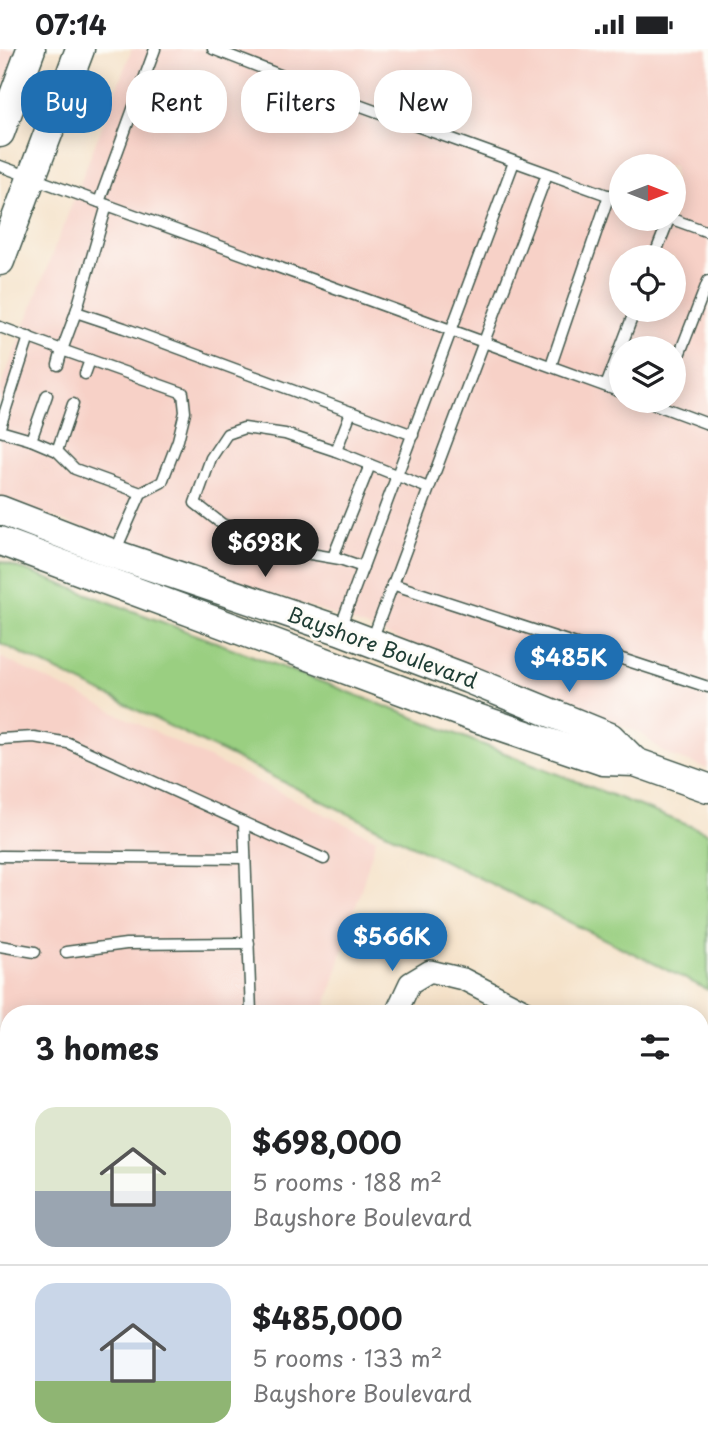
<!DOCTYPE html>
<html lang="en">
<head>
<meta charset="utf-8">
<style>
	body { margin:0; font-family:"Playpen Sans",sans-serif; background:#f6f6f6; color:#202124; height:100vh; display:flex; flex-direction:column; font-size:26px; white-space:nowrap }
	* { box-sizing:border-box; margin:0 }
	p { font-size:23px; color:#757577 }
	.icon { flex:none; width:38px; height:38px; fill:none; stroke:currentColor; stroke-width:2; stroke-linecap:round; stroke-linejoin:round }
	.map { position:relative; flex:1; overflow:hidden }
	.drawer { position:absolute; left:0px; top:956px; width:709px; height:450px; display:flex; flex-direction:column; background:#fff; border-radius:28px 28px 0 0; box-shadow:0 4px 18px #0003 }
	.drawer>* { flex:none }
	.hud { position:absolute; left:21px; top:21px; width:667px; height:63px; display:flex; gap:14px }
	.needle { width:46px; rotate:90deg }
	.controls { position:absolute; left:609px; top:105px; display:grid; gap:14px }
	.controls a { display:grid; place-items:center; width:77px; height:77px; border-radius:50%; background:#fff; box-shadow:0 4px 18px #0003; font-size:35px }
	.price { position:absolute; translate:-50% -60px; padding:0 16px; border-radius:24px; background:#1f6fb2; color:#fff; font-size:23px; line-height:46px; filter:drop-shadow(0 2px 4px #0008) }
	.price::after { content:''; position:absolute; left:50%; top:42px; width:21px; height:16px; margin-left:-10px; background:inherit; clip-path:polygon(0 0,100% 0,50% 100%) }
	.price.on { background:#222; color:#fff }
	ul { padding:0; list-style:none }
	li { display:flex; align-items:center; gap:21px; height:175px; padding:0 35px }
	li+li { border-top:2px solid #e0e0e0 }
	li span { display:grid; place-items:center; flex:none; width:196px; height:140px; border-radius:21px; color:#555 }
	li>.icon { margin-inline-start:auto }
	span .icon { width:84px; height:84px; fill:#fffc; stroke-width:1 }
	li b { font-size:30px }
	h2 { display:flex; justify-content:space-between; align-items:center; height:84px; padding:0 35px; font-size:30px }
	.pill { padding:0 24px; border-radius:28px; background:#fff; box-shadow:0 4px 18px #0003; font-size:24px; line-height:63px }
	.pill.on { background:#1f6fb2; color:#fff }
	.status { display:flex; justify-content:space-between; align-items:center; height:49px; padding:0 35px; background:#fff; direction:ltr }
	.status svg { height:19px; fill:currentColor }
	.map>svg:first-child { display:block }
</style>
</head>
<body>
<div class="status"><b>07:14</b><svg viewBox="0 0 49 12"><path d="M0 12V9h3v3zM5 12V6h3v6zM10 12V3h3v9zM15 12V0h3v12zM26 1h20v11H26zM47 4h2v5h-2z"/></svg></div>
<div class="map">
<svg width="708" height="1405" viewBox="0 0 708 1405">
	<rect width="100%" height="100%" fill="#fdfcf7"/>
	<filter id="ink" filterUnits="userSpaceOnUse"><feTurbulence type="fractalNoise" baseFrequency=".0143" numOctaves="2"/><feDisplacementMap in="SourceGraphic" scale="14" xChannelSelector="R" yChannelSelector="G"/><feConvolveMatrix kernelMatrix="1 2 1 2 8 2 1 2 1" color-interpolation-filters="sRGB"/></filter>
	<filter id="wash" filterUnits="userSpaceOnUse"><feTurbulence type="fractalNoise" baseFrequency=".00686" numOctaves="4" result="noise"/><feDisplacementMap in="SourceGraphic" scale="28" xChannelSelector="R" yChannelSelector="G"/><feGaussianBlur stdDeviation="1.57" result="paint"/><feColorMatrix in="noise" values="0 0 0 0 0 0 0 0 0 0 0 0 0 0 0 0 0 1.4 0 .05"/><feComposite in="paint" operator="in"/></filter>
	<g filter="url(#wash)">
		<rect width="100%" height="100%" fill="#f5e2c9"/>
		<!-- built -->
		<g fill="#f7d1c7" fill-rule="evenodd">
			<polygon points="0,0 17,0 0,47"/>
			<path d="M 132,0 L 708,0 L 708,720 L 664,704 L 641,684 L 344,570 L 117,492 L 0,449 L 0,340 ZM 621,117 L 674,117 L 674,170 L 621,170 ZM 621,208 L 674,208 L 674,261 L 621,261 ZM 621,299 L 674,299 L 674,352 L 621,352 Z"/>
			<polygon points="0,608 376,790 324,964 9,964 9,1396 236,1397 235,1405 0,1405"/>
		</g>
		<!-- green -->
		<polygon fill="#9acf81" stroke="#5c865a" stroke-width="2" points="0,512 367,650 708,784 708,941 0,594"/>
	</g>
	<g filter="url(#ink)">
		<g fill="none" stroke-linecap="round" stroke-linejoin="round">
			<!-- lane casing -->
			<g stroke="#3f564a" stroke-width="13">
				<g id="lane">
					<polyline points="213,0 339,49 621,151"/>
					<polyline points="0,117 621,343"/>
					<polyline points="99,153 155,0"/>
					<polyline points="107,156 76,263 124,279 413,386"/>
					<polyline points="672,170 708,183"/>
					<polyline points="654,208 669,170"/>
					<polyline points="0,278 62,301 76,263"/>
					<polyline points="58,316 62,301 183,344 185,363 178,391 162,433 141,444 114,505"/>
					<polyline points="551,316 609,146"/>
					<polyline points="674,319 708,232"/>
					<polyline points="85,325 90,311"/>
					<polyline points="606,337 635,261"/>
					<polyline points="646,352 708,375"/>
					<polyline points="0,378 29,288"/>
					<polyline points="0,382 31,391 57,402 75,420 141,444"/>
					<polyline points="31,391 47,346"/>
					<polyline points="57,402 73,355"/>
					<polyline points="336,402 351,363"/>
					<polyline points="333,508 370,416"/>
					<polyline points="363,518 340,510 299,503 222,475 195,454 211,409 227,385 244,379 285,385 336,402 428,439"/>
					<polyline points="392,535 708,638"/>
					<polyline points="340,579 514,113"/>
					<polyline points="372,591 547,125"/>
					<polyline points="0,690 34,688 68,694 324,810"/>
					<polyline points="244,774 251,964"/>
					<polyline points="0,807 245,809"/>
					<polyline points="0,897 35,903"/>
					<polyline points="66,903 126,895 249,894"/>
					<polyline points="211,1405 212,1396"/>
				</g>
			</g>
			<!-- street casing -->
			<g stroke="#3f564a" stroke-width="24">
				<g id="street">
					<polyline points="396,964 410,934 430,922 463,930 529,964"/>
					<polyline points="700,1049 708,1053"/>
					<polyline points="700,1109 708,1093"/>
					<polyline points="331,1396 331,1405"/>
					<polyline points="499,1396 499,1405"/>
					<polyline points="665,1396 665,1405"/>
				</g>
			</g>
			<!-- secondary casing -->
			<g stroke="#3f564a" stroke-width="31">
				<g id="secondary">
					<polyline points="0,84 31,0"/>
					<polyline points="0,212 80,0"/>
					<polyline points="0,461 114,505 339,581 468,630 610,688 635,713"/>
					<polyline points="0,492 465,665 603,712 635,713 708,739"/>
				</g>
			</g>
			<!-- lane -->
			<use href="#lane" stroke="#fff" stroke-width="10"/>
			<!-- street -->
			<use href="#street" stroke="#fff" stroke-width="21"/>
			<!-- secondary -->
			<use href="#secondary" stroke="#fff" stroke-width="28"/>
		</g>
	</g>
	<g text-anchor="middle" stroke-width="6" stroke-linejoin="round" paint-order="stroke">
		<!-- street labels -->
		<g font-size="21" fill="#1f3d34" stroke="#fdfcf7">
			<text transform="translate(382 599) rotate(20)" y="7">Bayshore Boulevard</text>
		</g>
	</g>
</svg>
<div class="controls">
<a><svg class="needle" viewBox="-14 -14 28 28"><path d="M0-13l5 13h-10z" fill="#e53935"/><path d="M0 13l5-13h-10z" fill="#757577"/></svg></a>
<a><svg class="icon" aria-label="locate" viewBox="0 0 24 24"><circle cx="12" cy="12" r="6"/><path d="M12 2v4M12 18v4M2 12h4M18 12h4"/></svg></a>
<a><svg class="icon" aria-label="layers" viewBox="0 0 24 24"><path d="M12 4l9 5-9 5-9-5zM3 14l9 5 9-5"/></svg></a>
</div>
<b class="price on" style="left:265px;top:530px">$698K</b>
<b class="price" style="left:569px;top:645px">$485K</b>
<b class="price" style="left:392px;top:924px">$566K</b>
<div class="hud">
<a class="pill on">Buy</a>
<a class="pill">Rent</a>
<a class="pill">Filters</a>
<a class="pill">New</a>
</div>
<section class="drawer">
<h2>3 homes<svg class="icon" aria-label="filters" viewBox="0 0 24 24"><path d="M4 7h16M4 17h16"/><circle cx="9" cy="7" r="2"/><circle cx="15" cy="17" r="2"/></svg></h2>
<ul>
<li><span style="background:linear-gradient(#dfe7d0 60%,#9aa5b1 0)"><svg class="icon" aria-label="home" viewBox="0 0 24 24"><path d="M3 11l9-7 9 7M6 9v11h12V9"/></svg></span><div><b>$698,000</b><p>5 rooms · 188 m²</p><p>Bayshore Boulevard</p></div></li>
<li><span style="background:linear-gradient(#c9d6e8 70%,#8fb573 0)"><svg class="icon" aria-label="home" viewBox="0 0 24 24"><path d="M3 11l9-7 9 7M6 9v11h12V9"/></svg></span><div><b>$485,000</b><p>5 rooms · 133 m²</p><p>Bayshore Boulevard</p></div></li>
</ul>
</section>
</div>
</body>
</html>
